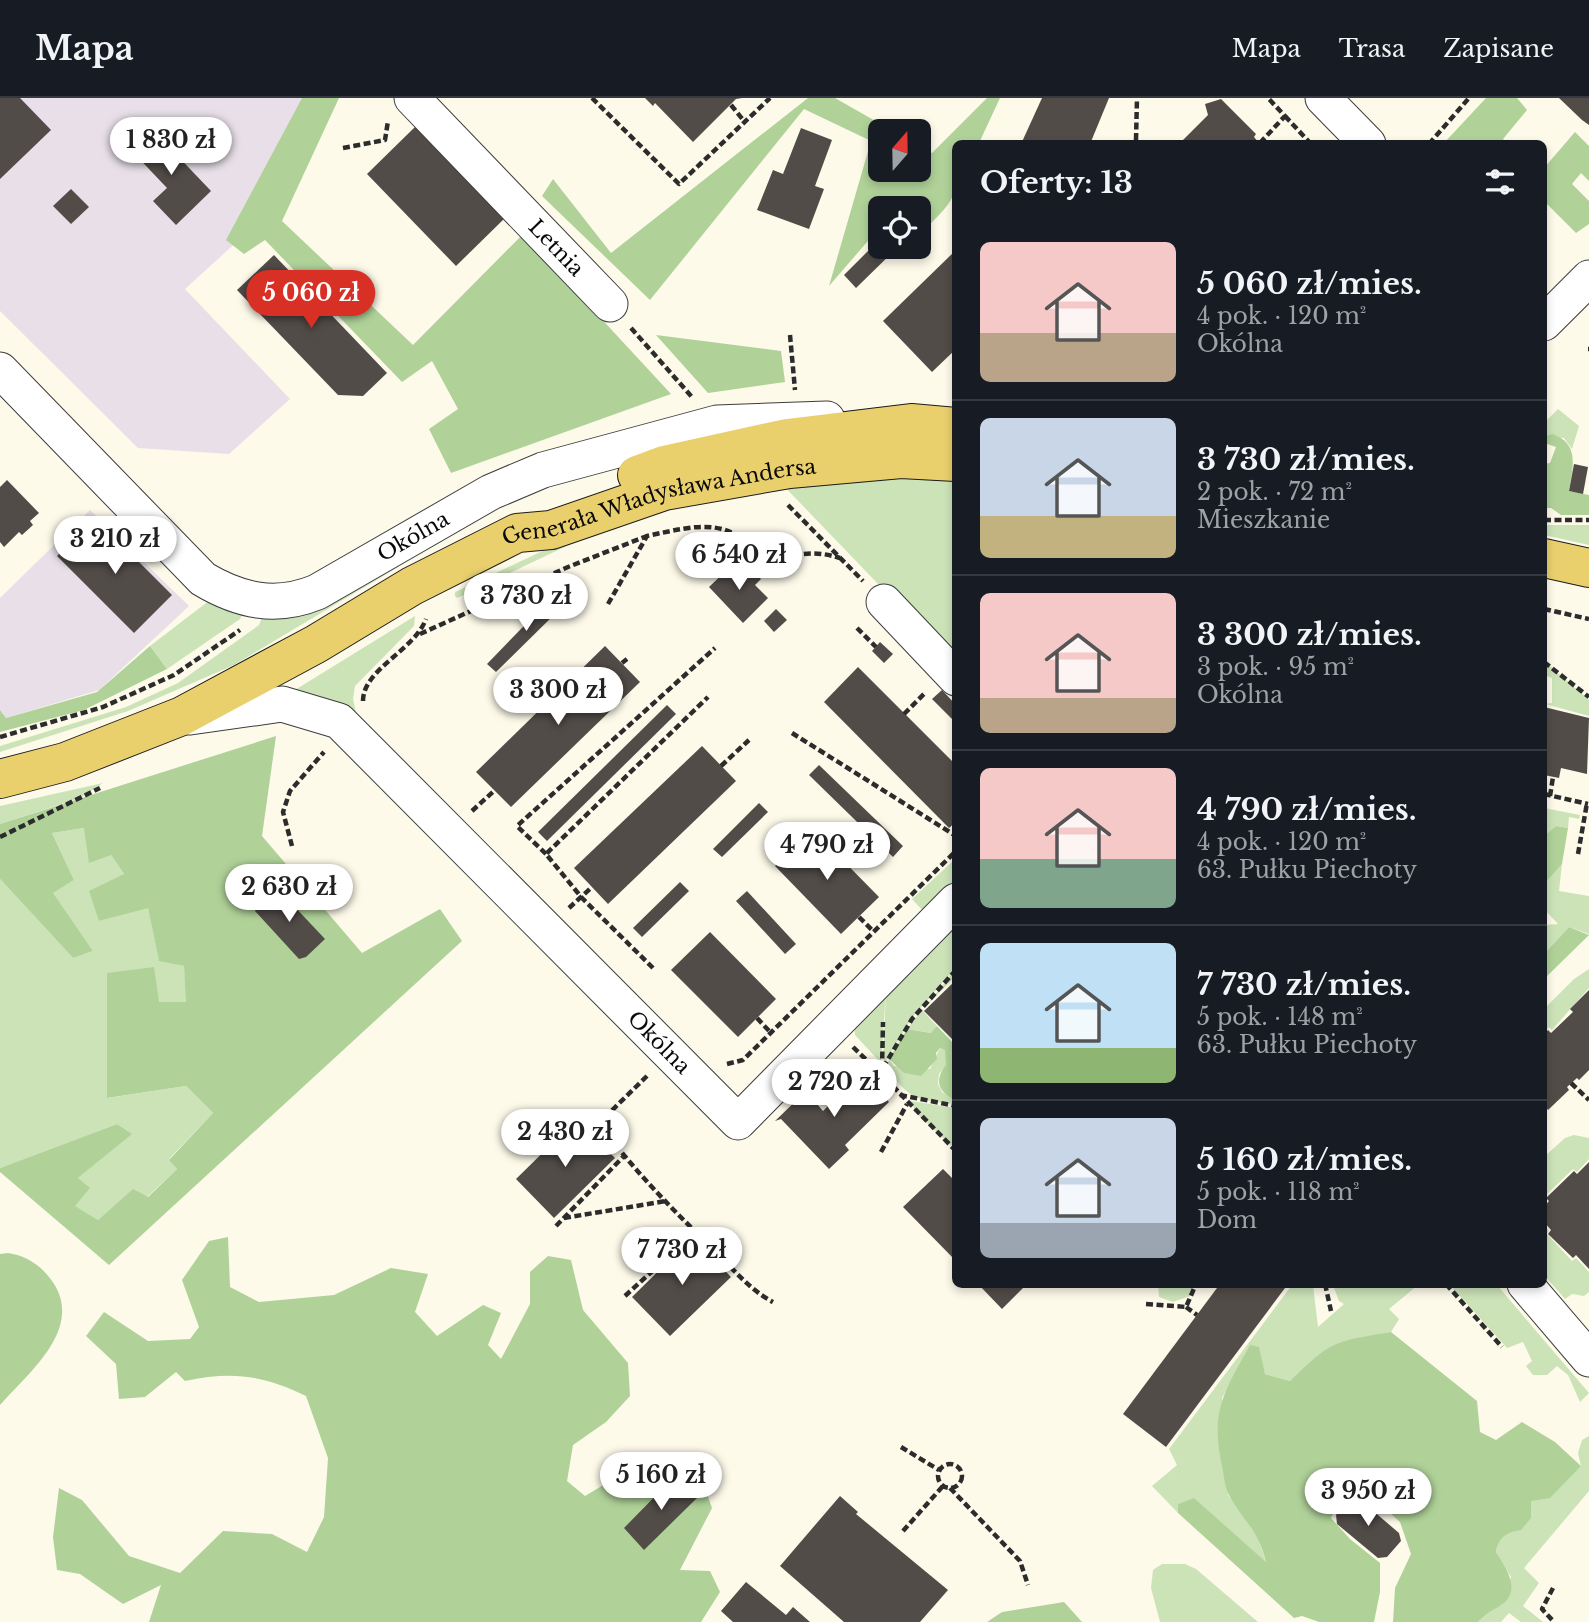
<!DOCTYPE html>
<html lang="pl">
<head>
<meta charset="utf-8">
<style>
	body { margin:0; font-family:"Libre Baskerville",serif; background:#20242c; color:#f1f3f6; height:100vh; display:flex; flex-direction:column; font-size:26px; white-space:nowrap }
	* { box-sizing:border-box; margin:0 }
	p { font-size:23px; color:#9ea1a6 }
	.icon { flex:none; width:38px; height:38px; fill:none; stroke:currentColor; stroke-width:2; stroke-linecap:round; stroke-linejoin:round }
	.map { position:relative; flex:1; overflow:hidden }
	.sheet { position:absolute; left:952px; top:42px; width:595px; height:1148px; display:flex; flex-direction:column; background:#171b24; border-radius:10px; box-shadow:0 4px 10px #0003 }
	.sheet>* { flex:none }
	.needle { width:46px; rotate:20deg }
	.fabs { position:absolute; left:868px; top:21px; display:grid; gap:14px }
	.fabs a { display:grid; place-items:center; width:63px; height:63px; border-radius:10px; background:#171b24; box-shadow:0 4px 10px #0003; font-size:35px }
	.price { position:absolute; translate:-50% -60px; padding:0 16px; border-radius:24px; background:#fff; color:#222; font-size:23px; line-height:46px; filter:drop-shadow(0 2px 4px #0008) }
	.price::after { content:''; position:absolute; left:50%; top:42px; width:21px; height:16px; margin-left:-10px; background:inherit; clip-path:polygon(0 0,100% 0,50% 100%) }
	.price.active { background:#d93025; color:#fff }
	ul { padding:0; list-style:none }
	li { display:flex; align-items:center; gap:21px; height:175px; padding:0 28px }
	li+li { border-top:2px solid #363941 }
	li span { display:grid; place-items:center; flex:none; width:196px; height:140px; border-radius:10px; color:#555 }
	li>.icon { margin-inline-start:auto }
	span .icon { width:84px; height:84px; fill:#fffc; stroke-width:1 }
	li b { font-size:30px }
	h2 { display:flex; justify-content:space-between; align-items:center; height:84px; padding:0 28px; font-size:30px }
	header { display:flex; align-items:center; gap:42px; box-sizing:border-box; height:98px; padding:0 35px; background:#171b24; border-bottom:2px solid #363941 }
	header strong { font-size:33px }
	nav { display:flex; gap:38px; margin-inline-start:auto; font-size:24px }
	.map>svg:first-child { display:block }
</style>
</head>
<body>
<header>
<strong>Mapa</strong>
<nav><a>Mapa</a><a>Trasa</a><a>Zapisane</a></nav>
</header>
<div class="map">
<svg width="1589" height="1524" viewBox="0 0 1589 1524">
	<rect width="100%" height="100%" fill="#fdfaea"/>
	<!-- industrial -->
	<g fill="#e8dfe9">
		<polygon points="0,0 320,0 264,119 185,191 290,301 229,356 138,350 0,213"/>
		<polygon points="90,412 189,508 99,592 6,620 0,612 0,500"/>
	</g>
	<!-- green -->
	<g fill="#cce3b8">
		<polygon points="1558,311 1579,328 1572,351 1564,340 1544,339 1544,325"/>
		<polygon points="955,375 955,566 780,384"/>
		<polygon points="671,410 592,436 457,500 455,498 455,494 551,449"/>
		<polygon points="1544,427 1589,427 1589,447 1544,437"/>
		<polygon points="394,463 398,469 234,567 128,613 0,654 0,648 126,609 178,585 259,527 264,514"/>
		<polygon points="210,502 245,511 240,521 167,571 150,548"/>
		<polygon points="415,518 414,528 355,588 353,601 356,615 290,595"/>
		<polygon points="1544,563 1589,602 1589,618 1545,606 1552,605 1552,580 1544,577"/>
		<polygon points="103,685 80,700 0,726 0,708"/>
		<polygon points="1544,710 1580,717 1579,721 1569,719 1568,730 1556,728 1544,738"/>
		<polygon points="84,730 111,757 124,776 99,823 148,809 159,862 184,868 187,904 158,904 108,1000 186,988 213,1015 169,1061 177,1071 147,1099 133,1092 98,1122 74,1108 78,1080 131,1036 117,1026 0,1070 0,781 73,860 93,853 52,795 74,782 52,735"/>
		<polygon points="955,761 955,784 925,815 912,801"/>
		<polygon points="1562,766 1559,793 1589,798 1589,836 1569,829 1544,856 1544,827 1558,826 1544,811 1544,785"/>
		<polygon points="955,820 955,870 911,921 886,963 883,961 886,893 881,965 855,937 854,921"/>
		<polygon points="1589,871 1589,890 1552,932 1549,929 1544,934 1544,911 1574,881"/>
		<polygon points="955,872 955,879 922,912 937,928 932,935 907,931"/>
		<path d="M 940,950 L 946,952 L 946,968 L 939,976 L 938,986 L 942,994 L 955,1002 L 955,1006 C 943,1005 928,1004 916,999 C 903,993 885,973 889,961 L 894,968 L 930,971 Z"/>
		<polygon points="911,1003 955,1010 955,1051 916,1015"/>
		<polygon points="1574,1037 1589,1040 1589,1061 1577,1074 1573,1071 1544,1099 1547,1102 1544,1106 1544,1059 1565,1040"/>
		<polygon points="1544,1127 1549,1132 1547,1136 1572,1163 1576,1160 1589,1174 1589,1194 1584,1198 1572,1196 1565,1201 1544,1177"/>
		<polygon points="1158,1187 1193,1187 1190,1198 1173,1204 1159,1199"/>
		<path d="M 1292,1187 L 1313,1187 L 1318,1229 L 1344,1206 L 1339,1203 L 1333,1187 L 1418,1187 L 1389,1211 L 1399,1221 L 1391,1234 C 1339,1243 1327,1245 1290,1283 L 1265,1276 L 1250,1248 L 1222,1300 L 1228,1397 L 1256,1432 L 1266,1465 L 1194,1401 L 1178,1406 L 1178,1415 L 1152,1388 L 1177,1367 L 1169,1351 Z"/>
		<polygon points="1450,1187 1497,1187 1589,1295 1580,1304 1568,1277 1557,1268 1547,1277 1533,1277 1526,1268 1532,1263 1523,1244 1507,1250"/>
		<polygon points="1589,1338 1589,1393 1524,1470 1539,1485 1523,1508 1543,1524 1521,1524 1509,1515 1501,1524 1478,1524 1487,1513 1502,1507 1511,1479 1496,1454 1499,1443 1531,1403 1581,1368 1578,1355 1582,1342"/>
		<polygon points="1162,1466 1185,1466 1196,1471 1258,1524 1160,1524 1151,1490 1153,1472"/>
	</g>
	<!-- forest -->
	<g fill="#b0d299">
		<polygon points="302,0 339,0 282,123 413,247 523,136 671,296 451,375 429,331 458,311 432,263 402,284 265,142 244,156 226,142"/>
		<path d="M 808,0 L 835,0 L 893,33 L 880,33 L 880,72 L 919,72 L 919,48 L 932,55 L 987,0 L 1000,0 L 979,45 L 956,46 C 956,100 961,96 921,135 L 919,110 L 880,110 L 880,129 L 829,188 L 871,43 L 804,11 L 650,202 L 542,98 L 553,81 L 611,155 Z"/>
		<polygon points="1486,0 1517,0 1527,12 1503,41 1508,45 1444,45"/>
		<polygon points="1575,34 1589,48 1589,83 1581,75 1572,86 1589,103 1589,126 1576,135 1544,103 1544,70"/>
		<polygon points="656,237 781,253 785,284 708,295"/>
		<path d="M 1552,336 C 1580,345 1573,369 1569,393 L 1589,397 L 1589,417 L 1561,417 L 1551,410 L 1544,410 L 1544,366 L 1550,365 L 1556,349 L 1544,345 L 1544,339 Z"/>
		<polygon points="150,548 167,571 84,612 0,634 0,612 6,620 97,594"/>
		<polygon points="276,638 262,738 362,855 440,811 462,843 109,1167 0,1074 0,1070 117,1026 132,1036 78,1080 90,1090 75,1108 98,1122 133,1091 148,1099 177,1071 169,1062 213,1015 186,988 107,1000 107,875 154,869 159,904 186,904 184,868 159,863 148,810 99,823 89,793 124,776 111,757 89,765 84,730 52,735 74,782 53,795 93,853 73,860 0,781 0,726"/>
		<polygon points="1556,728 1568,730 1562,766 1544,786 1544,738"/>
		<polygon points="1569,829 1589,837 1544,881 1544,856"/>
		<path d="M 937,928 L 955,947 L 955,1002 C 938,994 934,982 946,967 L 945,952 L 940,950 L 936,955 L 937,961 L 921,978 L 904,975 L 889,961 L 907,931 L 931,935 Z"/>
		<path d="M 228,1139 L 230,1189 L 259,1204 L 334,1197 L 391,1170 L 428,1176 L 415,1214 L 437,1238 L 483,1207 L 501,1215 L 488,1247 L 501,1261 L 530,1206 L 530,1174 L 548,1158 L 571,1162 L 583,1212 L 628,1265 L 630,1298 L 606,1324 L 573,1347 L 567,1383 L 585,1398 L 637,1367 L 660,1365 L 701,1379 L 712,1410 L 680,1472 L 710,1473 L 720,1494 L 701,1524 L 149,1524 L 161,1487 L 123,1506 L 80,1476 L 57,1472 L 53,1439 L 59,1390 L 82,1402 L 129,1458 L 180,1475 L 223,1433 L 272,1436 L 307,1454 L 324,1419 L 328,1360 L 306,1298 C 263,1277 232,1273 185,1283 L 176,1274 L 145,1299 L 119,1301 L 116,1266 L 86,1238 L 104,1214 L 148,1243 L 190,1241 L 199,1229 L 182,1182 L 209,1143 Z"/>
		<path d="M 8,1155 C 24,1157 39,1166 49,1179 C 88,1227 31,1272 0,1307 L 0,1156 Z"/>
		<path d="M 1391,1234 L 1477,1303 L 1480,1334 L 1496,1342 L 1522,1324 L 1555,1344 L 1581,1368 L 1550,1400 L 1531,1403 L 1531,1420 L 1521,1432 C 1506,1434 1499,1439 1496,1454 C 1506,1470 1523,1493 1500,1508 C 1491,1513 1486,1515 1478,1524 L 1393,1524 L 1395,1490 L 1411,1456 L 1400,1424 L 1359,1387 L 1340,1400 L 1331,1420 L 1350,1441 L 1380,1465 L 1380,1494 L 1374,1524 L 1319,1524 L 1302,1518 L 1294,1520 L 1178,1415 L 1178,1406 L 1194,1400 L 1266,1464 C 1257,1429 1246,1427 1230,1399 C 1225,1391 1224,1378 1222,1368 C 1210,1313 1224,1294 1250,1247 L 1259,1249 L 1265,1276 L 1290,1283 C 1330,1243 1336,1243 1391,1234 Z"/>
		<polygon points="1064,1504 1082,1524 987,1524 1002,1514"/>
	</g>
	<!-- building -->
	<g fill="#524c48">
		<polygon points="0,0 20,0 51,32 0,81"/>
		<polygon points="645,0 742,0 736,1 693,44 655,5 653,8"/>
		<polygon points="1042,0 1109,0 1090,46 1021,46"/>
		<polygon points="1559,0 1589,0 1589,27 1582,22"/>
		<polygon points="1221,1 1256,36 1254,39 1260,46 1179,46 1208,17 1205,6"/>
		<polygon points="417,27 506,119 456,168 367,76"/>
		<polygon points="801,30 832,42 815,88 824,91 809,131 757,112 773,72 783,76"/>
		<polygon points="152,31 211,93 176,127 153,103 167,90 130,51"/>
		<polygon points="71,91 89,109 71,126 53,108"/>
		<polygon points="880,141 880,149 898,149 856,190 844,177"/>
		<polygon points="956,152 956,251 932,274 883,223"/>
		<polygon points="274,157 387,275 363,298 338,297 237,192"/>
		<polygon points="1574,366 1588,369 1583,396 1569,393"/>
		<polygon points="7,382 39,415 30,423 33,427 22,437 19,434 4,449 0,444 0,389"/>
		<polygon points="95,420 172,497 134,535 57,458"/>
		<polygon points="703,450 712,460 700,471 691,461"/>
		<polygon points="734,465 746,478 752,472 761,481 755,487 768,500 743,525 709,489"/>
		<polygon points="554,497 563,508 496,574 487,566"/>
		<polygon points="776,511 787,522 774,534 764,523"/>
		<polygon points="880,544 893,556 884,565 872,553"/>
		<polygon points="605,548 640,584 511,709 476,674"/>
		<polygon points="858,569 956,667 956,724 949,730 824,604"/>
		<polygon points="942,592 956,607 956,625 932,601"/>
		<polygon points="667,607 676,616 547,743 538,734"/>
		<polygon points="1544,609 1589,620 1587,676 1561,670 1559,680 1544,677"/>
		<polygon points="702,648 736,683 608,806 574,770"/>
		<polygon points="819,667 903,748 893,759 809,677"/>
		<polygon points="759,705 768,714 722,759 713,751"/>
		<polygon points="812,731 879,799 841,836 775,768"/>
		<polygon points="680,784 689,793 642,839 633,830"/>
		<polygon points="276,789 325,841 306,859 299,861 255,813 258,804"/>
		<polygon points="747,793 796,846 785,856 736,803"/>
		<polygon points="710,834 776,901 738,939 671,872"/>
		<polygon points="956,882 956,945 924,913"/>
		<polygon points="1589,892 1589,972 1579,982 1577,980 1567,989 1569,992 1548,1012 1544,1007 1544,937 1548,932 1551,935 1573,914 1570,911"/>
		<polygon points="861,975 889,1004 845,1047 849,1052 829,1071 781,1021 775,1023 806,993 823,1013"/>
		<polygon points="576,1022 615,1060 554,1120 516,1081"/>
		<polygon points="1589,1064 1589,1171 1576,1157 1573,1160 1548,1136 1551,1132 1544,1124 1544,1109 1549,1103 1546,1100 1574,1073 1577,1076"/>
		<polygon points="943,1071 956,1084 956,1163 903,1109"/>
		<polygon points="693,1139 731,1179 670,1238 632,1199"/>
		<polygon points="978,1186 1027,1186 1002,1211"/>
		<polygon points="1220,1186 1288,1186 1166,1349 1123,1316"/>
		<polygon points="676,1377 698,1399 644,1452 624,1430"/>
		<polygon points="840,1398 858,1414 856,1416 948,1492 920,1524 844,1524 780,1468"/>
		<polygon points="1358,1400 1399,1435 1401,1443 1387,1459 1378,1460 1337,1426 1336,1417 1349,1401"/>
		<polygon points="746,1484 786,1517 793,1509 810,1524 733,1524 721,1513"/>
	</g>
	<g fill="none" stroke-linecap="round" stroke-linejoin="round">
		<!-- minor casing -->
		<g stroke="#3d3d3d" stroke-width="37">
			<g id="minor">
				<path id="s1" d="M 412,0 L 610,206"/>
				<polyline points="1323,0 1368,46"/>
				<polyline points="1544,225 1589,180"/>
				<path id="s2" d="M 0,272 L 203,481 C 240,503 276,511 317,494 L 491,394 L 543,372 L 717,325 L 827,321"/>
				<polyline points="884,504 956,580"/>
				<path id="s3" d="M 190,619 L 282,606 L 339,623 L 738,1024 L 956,803"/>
				<polyline points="1525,1186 1589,1261"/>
			</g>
		</g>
		<!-- major casing -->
		<g stroke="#1b1b1b" stroke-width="40">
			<g id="major">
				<polyline points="637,377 664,367 787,340 911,325 956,329"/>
				<polyline points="1544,460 1589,470"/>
				<path id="s4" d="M 0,681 L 65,664 L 182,618 L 316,546 L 412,488 L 517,435 L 551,432 L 664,393 L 789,371 L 901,361 L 956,364"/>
			</g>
		</g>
		<!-- path -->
		<g stroke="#2c2c2c" stroke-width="4.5" stroke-dasharray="7 3.5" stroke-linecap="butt">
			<polyline points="592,0 679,86 770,0"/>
			<polyline points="731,7 744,23"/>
			<polyline points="1285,18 1311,46"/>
			<polyline points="1136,42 1137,0"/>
			<polyline points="1260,45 1285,18 1268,0"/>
			<polyline points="1429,46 1469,0"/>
			<polyline points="343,50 385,42 388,23"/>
			<polyline points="631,230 692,299"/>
			<polyline points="790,237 795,292"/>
			<polyline points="1588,251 1589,251"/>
			<polyline points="788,407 863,483"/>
			<polyline points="1544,422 1589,422"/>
			<path d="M 756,476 C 782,457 809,450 840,460"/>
			<path d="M 608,506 L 647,438 C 699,427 734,416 765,469"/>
			<polyline points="1544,511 1589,521"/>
			<polyline points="857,530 876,549"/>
			<polyline points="420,536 568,469 647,438"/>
			<polyline points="1544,564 1589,599"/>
			<polyline points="622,565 627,561"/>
			<path d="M 363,603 C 363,571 414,553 426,521"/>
			<polyline points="904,616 926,594"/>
			<polyline points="792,635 956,738"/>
			<polyline points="0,639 103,609 174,577 240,532"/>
			<polyline points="955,667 956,667"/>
			<polyline points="721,668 749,642"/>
			<polyline points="1544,696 1588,706"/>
			<polyline points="1550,698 1553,679"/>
			<polyline points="472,713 495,692"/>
			<polyline points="0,739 100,690"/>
			<polyline points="292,748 283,714 290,693 324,654"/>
			<polyline points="546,756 517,728 715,550"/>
			<polyline points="1578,756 1587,705"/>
			<polyline points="569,810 592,789"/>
			<polyline points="859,819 873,833"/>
			<polyline points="653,870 582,800 546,756 708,599"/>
			<polyline points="956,872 912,921 880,975 956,1053"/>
			<polyline points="757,920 771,935"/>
			<polyline points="853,949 880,975"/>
			<polyline points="727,966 743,962 956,753"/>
			<polyline points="882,971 883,924"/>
			<path d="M 647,978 L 599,1025 C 633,1072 674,1113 716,1154 C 734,1172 750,1192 773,1204"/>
			<polyline points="1571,985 1589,1002"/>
			<polyline points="900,997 956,1008"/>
			<polyline points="881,1054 907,1006"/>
			<polyline points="564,1120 666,1103"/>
			<polyline points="556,1128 623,1059"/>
			<polyline points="1325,1186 1331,1213"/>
			<polyline points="1446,1186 1502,1249"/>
			<polyline points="625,1198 695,1134"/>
			<polyline points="1146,1206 1186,1209 1196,1186"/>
			<polyline points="1186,1209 1197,1217"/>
			<polyline points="901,1349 939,1372"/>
			<circle cx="950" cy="1378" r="12"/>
			<polyline points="950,1390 1020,1463 1028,1487"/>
			<polyline points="903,1433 943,1388"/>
			<polyline points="1553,1490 1542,1511 1554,1524"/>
		</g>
		<!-- minor -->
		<use href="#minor" stroke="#fff" stroke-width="35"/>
		<!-- major -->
		<use href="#major" stroke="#ead06d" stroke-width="38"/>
	</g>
	<g text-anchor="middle" stroke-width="7" stroke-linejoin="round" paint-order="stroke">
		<!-- street labels -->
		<g font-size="21" fill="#0a0a0a" stroke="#fff">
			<text dy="7" stroke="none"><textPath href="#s1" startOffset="208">Letnia</textPath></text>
			<text dy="7" stroke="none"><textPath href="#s4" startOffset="721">Generała Władysława Andersa</textPath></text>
			<text dy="7" stroke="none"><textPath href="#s2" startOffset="522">Okólna</textPath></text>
			<text dy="7" stroke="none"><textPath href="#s3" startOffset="606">Okólna</textPath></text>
		</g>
	</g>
</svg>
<div class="fabs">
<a><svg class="needle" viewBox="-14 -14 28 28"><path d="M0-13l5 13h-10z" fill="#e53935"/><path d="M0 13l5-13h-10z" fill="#9ea1a6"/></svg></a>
<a><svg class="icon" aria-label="locate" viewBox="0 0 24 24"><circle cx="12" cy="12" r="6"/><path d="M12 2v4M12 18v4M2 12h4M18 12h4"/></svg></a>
</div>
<b class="price" style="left:171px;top:79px">1 830 zł</b>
<b class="price active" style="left:311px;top:232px">5 060 zł</b>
<b class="price" style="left:115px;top:478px">3 210 zł</b>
<b class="price" style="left:739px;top:494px">6 540 zł</b>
<b class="price" style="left:526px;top:535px">3 730 zł</b>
<b class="price" style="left:558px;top:629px">3 300 zł</b>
<b class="price" style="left:827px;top:784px">4 790 zł</b>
<b class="price" style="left:289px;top:826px">2 630 zł</b>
<b class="price" style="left:834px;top:1021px">2 720 zł</b>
<b class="price" style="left:565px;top:1071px">2 430 zł</b>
<b class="price" style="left:682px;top:1189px">7 730 zł</b>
<b class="price" style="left:661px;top:1414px">5 160 zł</b>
<b class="price" style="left:1368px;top:1430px">3 950 zł</b>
<section class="sheet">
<h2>Oferty: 13<svg class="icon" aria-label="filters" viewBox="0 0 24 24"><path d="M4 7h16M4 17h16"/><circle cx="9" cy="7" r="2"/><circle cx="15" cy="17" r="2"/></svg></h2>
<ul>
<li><span style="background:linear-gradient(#f6c9c9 65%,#b9a48a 0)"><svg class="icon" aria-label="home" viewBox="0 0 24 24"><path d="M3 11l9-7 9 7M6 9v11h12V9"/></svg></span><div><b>5 060 zł/mies.</b><p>4 pok. · 120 m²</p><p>Okólna</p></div></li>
<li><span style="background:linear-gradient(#c9d6e8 70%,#c2b280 0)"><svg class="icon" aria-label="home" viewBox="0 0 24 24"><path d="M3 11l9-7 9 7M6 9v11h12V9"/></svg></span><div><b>3 730 zł/mies.</b><p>2 pok. · 72 m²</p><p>Mieszkanie</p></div></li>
<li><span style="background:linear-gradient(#f6c9c9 75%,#b9a48a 0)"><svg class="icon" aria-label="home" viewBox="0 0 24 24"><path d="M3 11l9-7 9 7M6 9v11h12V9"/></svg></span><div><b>3 300 zł/mies.</b><p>3 pok. · 95 m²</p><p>Okólna</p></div></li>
<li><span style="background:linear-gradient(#f6c9c9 65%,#7fa58c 0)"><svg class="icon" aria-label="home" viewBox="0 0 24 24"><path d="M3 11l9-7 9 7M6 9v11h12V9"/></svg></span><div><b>4 790 zł/mies.</b><p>4 pok. · 120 m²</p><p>63. Pułku Piechoty</p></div></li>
<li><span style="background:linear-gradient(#bfe0f5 75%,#8fb573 0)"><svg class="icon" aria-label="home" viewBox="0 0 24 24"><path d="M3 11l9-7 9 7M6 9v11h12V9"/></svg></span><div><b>7 730 zł/mies.</b><p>5 pok. · 148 m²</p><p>63. Pułku Piechoty</p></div></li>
<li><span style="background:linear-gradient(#c9d6e8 75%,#9aa5b1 0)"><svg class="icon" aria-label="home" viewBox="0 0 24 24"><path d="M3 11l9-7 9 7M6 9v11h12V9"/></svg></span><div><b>5 160 zł/mies.</b><p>5 pok. · 118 m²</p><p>Dom</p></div></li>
</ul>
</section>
</div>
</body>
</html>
